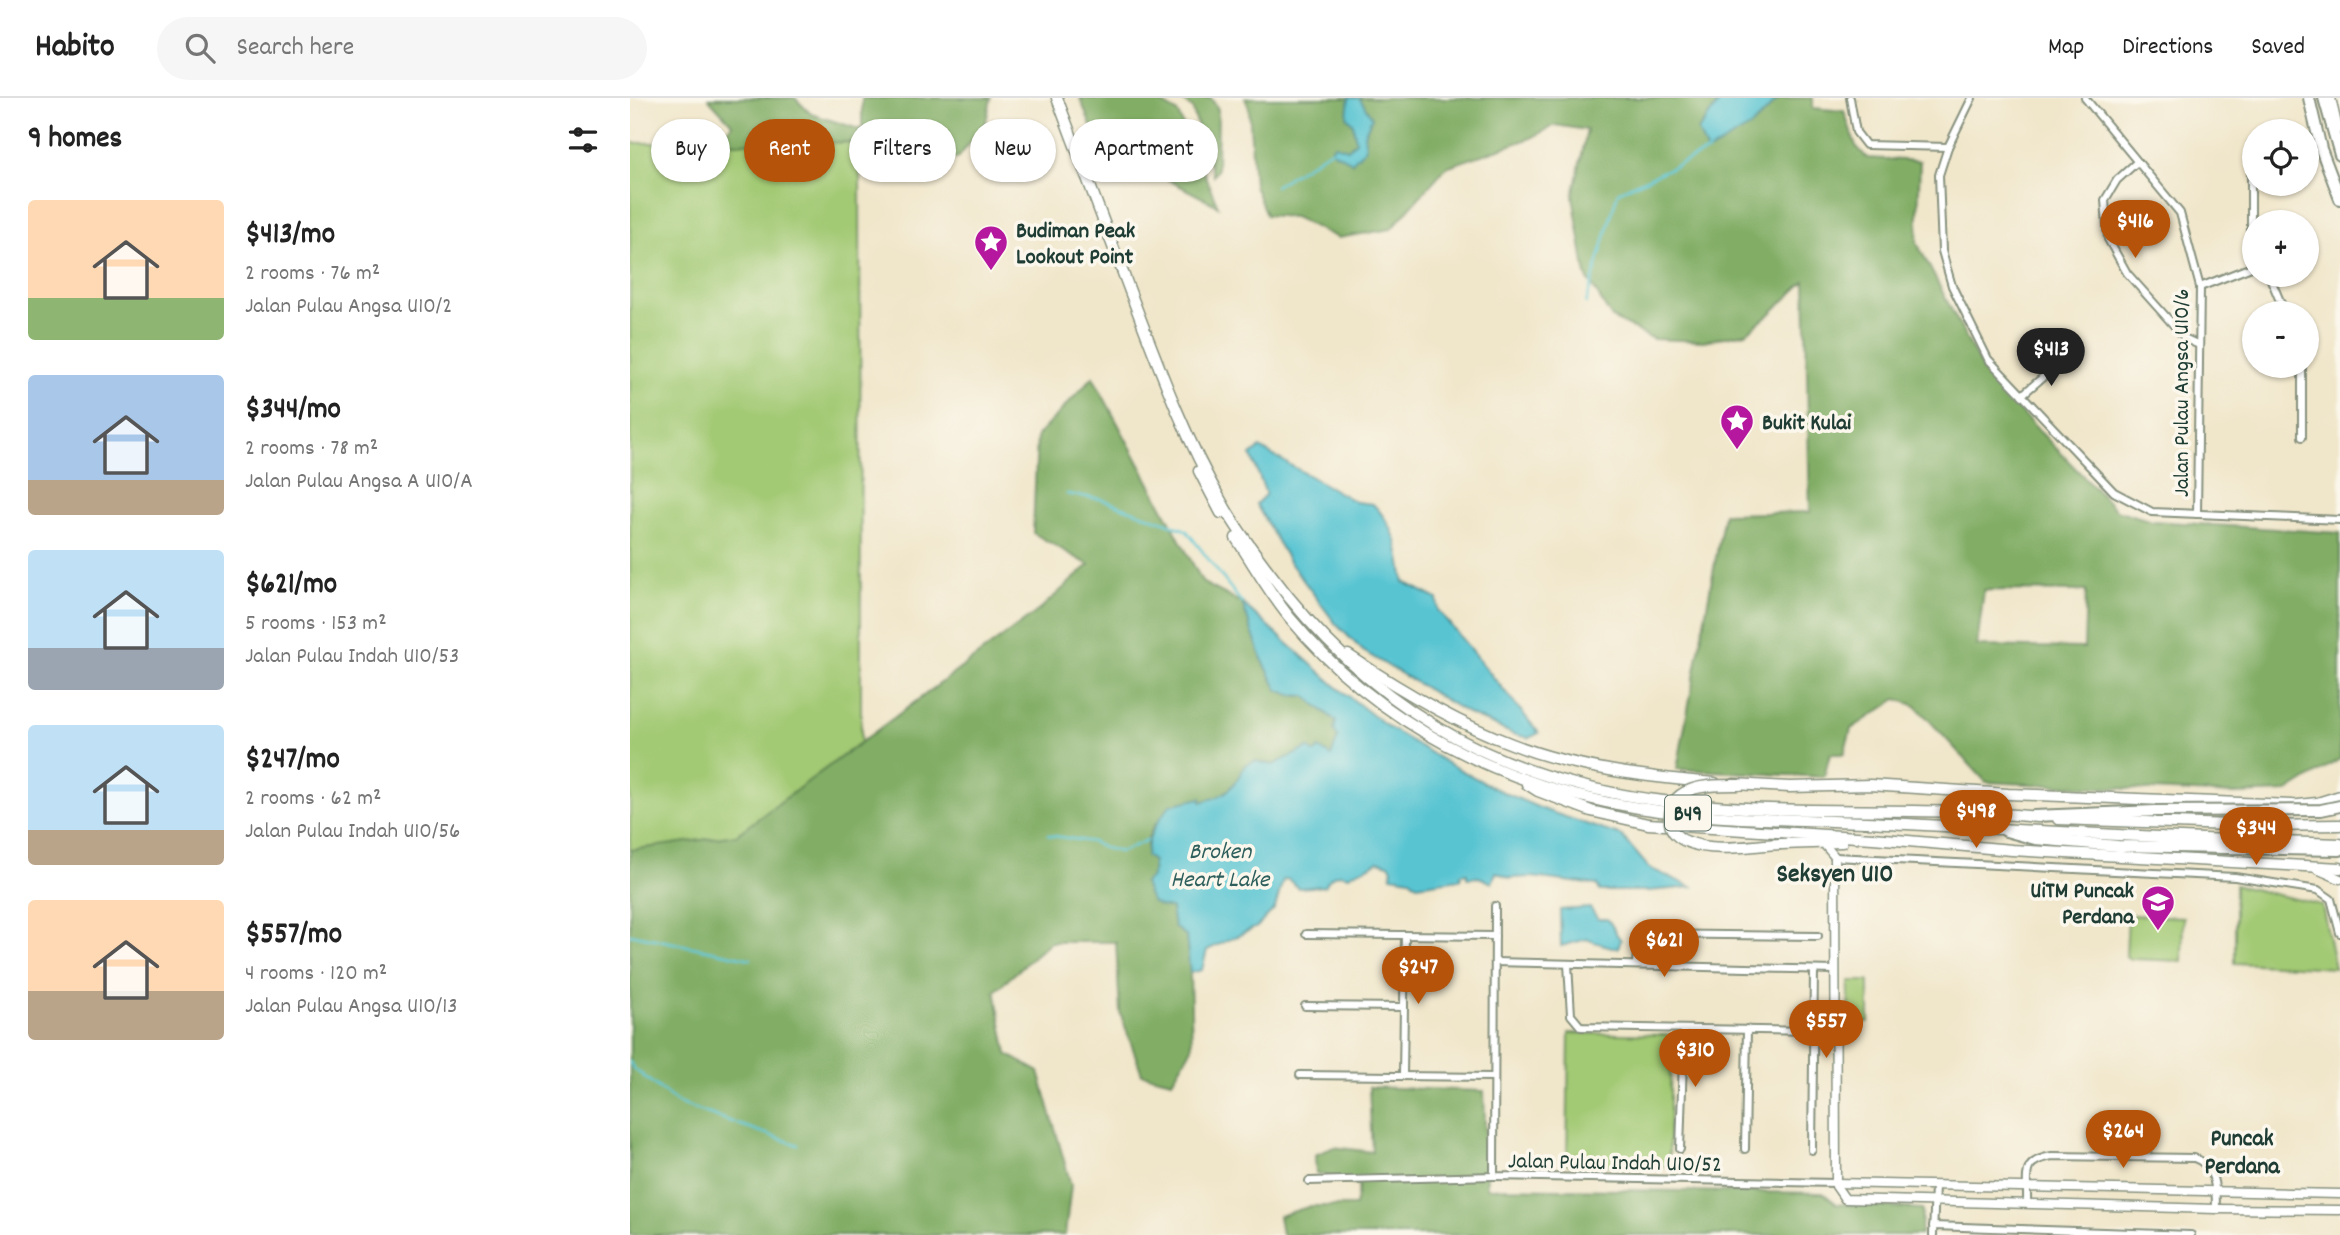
<!DOCTYPE html>
<html lang="en">
<head>
<meta charset="utf-8">
<style>
	body { margin:0; font-family:Dekko,sans-serif; background:#f6f6f6; color:#222; height:100vh; display:flex; flex-direction:column; font-size:26px; white-space:nowrap }
	* { box-sizing:border-box; margin:0 }
	p { font-size:23px; color:#767676 }
	.icon { flex:none; width:38px; height:38px; fill:none; stroke:currentColor; stroke-width:2; stroke-linecap:round; stroke-linejoin:round }
	.map { position:relative; flex:1; overflow:hidden }
	.side { display:flex; flex-direction:column; background:#fff; width:630px }
	.side>* { flex:none }
	.hud { position:absolute; left:21px; top:21px; width:665px; height:63px; display:flex; gap:14px }
	.fabs { position:absolute; left:1612px; top:21px; display:grid; gap:14px }
	.fabs a { display:grid; place-items:center; width:77px; height:77px; border-radius:50%; background:#fff; box-shadow:0 2px 5px #0004; font-size:35px }
	.price { position:absolute; translate:-50% -60px; padding:0 16px; border-radius:24px; background:#b45309; color:#fff; font-size:23px; line-height:46px; filter:drop-shadow(0 2px 4px #0008) }
	.price::after { content:''; position:absolute; left:50%; top:42px; width:21px; height:16px; margin-left:-10px; background:inherit; clip-path:polygon(0 0,100% 0,50% 100%) }
	.price.active { background:#222; color:#fff }
	ul { padding:0; list-style:none }
	li { display:flex; align-items:center; gap:21px; height:175px; padding:0 28px }
	li span { display:grid; place-items:center; flex:none; width:196px; height:140px; border-radius:7px; color:#555 }
	li>.icon { margin-inline-start:auto }
	span .icon { width:84px; height:84px; fill:#fffc; stroke-width:1 }
	li b { font-size:30px }
	h2 { display:flex; justify-content:space-between; align-items:center; height:84px; padding:0 28px; font-size:30px }
	.pill { padding:0 24px; border-radius:32px; background:#fff; box-shadow:0 2px 5px #0004; font-size:24px; line-height:63px }
	.pill.active { background:#b45309; color:#fff }
	header { display:flex; align-items:center; gap:42px; box-sizing:border-box; height:98px; padding:0 35px; background:#fff; border-bottom:2px solid #e0e0e0 }
	header strong { font-size:33px }
	nav { display:flex; gap:38px; margin-inline-start:auto; font-size:24px }
	.search { width:490px; height:63px; background:#f6f6f6; display:flex; align-items:center; gap:18px; box-sizing:border-box; padding:0 24px; border-radius:38px; color:#767676; font-size:26px }
	main { display:flex; flex:1; min-height:0 }
	.map>svg:first-child { display:block }
</style>
</head>
<body>
<header>
<strong>Habito</strong>
<div class="search"><svg class="icon" aria-label="search" viewBox="0 0 24 24"><circle cx="10" cy="10" r="6"/><path d="M15 15l6 6"/></svg>Search here</div>
<nav><a>Map</a><a>Directions</a><a>Saved</a></nav>
</header>
<main>
<section class="side">
<h2>9 homes<svg class="icon" aria-label="filters" viewBox="0 0 24 24"><path d="M4 7h16M4 17h16"/><circle cx="9" cy="7" r="2"/><circle cx="15" cy="17" r="2"/></svg></h2>
<ul>
<li><span style="background:linear-gradient(#ffd9b3 70%,#8fb573 0)"><svg class="icon" aria-label="home" viewBox="0 0 24 24"><path d="M3 11l9-7 9 7M6 9v11h12V9"/></svg></span><div><b>$413/mo</b><p>2 rooms · 76 m²</p><p>Jalan Pulau Angsa U10/2</p></div></li>
<li><span style="background:linear-gradient(#a9c7e8 75%,#b9a48a 0)"><svg class="icon" aria-label="home" viewBox="0 0 24 24"><path d="M3 11l9-7 9 7M6 9v11h12V9"/></svg></span><div><b>$344/mo</b><p>2 rooms · 78 m²</p><p>Jalan Pulau Angsa A U10/A</p></div></li>
<li><span style="background:linear-gradient(#bfe0f5 70%,#9aa5b1 0)"><svg class="icon" aria-label="home" viewBox="0 0 24 24"><path d="M3 11l9-7 9 7M6 9v11h12V9"/></svg></span><div><b>$621/mo</b><p>5 rooms · 153 m²</p><p>Jalan Pulau Indah U10/53</p></div></li>
<li><span style="background:linear-gradient(#bfe0f5 75%,#b9a48a 0)"><svg class="icon" aria-label="home" viewBox="0 0 24 24"><path d="M3 11l9-7 9 7M6 9v11h12V9"/></svg></span><div><b>$247/mo</b><p>2 rooms · 62 m²</p><p>Jalan Pulau Indah U10/56</p></div></li>
<li><span style="background:linear-gradient(#ffd9b3 65%,#b9a48a 0)"><svg class="icon" aria-label="home" viewBox="0 0 24 24"><path d="M3 11l9-7 9 7M6 9v11h12V9"/></svg></span><div><b>$557/mo</b><p>4 rooms · 120 m²</p><p>Jalan Pulau Angsa U10/13</p></div></li>
</ul>
</section>
<div class="map">
<svg width="1710" height="1137" viewBox="0 0 1710 1137">
	<rect width="100%" height="100%" fill="#fbf7ec"/>
	<filter id="ink" filterUnits="userSpaceOnUse"><feTurbulence type="fractalNoise" baseFrequency=".0143" numOctaves="2"/><feDisplacementMap in="SourceGraphic" scale="14" xChannelSelector="R" yChannelSelector="G"/><feConvolveMatrix kernelMatrix="1 2 1 2 8 2 1 2 1" color-interpolation-filters="sRGB"/></filter>
	<filter id="wash" filterUnits="userSpaceOnUse"><feTurbulence type="fractalNoise" baseFrequency=".00686" numOctaves="4" result="noise"/><feDisplacementMap in="SourceGraphic" scale="28" xChannelSelector="R" yChannelSelector="G"/><feGaussianBlur stdDeviation="1.57" result="paint"/><feColorMatrix in="noise" values="0 0 0 0 0 0 0 0 0 0 0 0 0 0 0 0 0 1.4 0 .05"/><feComposite in="paint" operator="in"/></filter>
	<g filter="url(#wash)">
		<rect width="100%" height="100%" fill="#f0e6ca"/>
		<!-- green -->
		<g fill="#a2c973" stroke="#608354" stroke-width="2">
			<polygon points="230,44 232,1137 0,1137 0,45"/>
			<polygon points="1605,787 1692,807 1705,870 1605,865"/>
			<polygon points="1498,817 1553,819 1552,863 1499,861 1496,858"/>
			<polygon points="1219,883 1239,883 1239,924 1218,924"/>
			<polygon points="939,935 1041,937 1039,1068 937,1066"/>
		</g>
		<!-- forest -->
		<g fill="#81ad65" stroke="#50754c" stroke-width="2" fill-rule="evenodd">
			<polygon points="78,0 165,0 181,16 232,32 232,0 361,0 356,24 328,60 259,75 230,44 88,45 102,26"/>
			<polygon points="450,0 523,0 548,15 588,108 468,45"/>
			<polygon points="549,0 581,0 588,11 587,72 583,78 562,10"/>
			<path d="M 615,0 L 719,0 L 717,19 L 723,26 L 726,43 L 718,51 L 722,64 L 742,19 L 729,0 L 1092,0 L 1068,32 L 1123,27 L 1149,0 L 1183,0 L 1183,10 L 1214,13 L 1226,48 L 1237,60 L 1290,63 L 1287,145 L 1356,278 L 1486,412 L 1522,423 L 1710,435 L 1710,661 L 1657,694 L 1604,696 L 1356,684 L 1286,608 L 1267,601 L 1221,631 L 1214,656 L 1200,656 L 1194,679 L 1047,671 L 1094,416 L 1180,414 L 1175,183 L 1139,217 L 1116,235 L 1073,243 L 1023,241 L 982,220 L 956,178 L 943,98 L 957,32 L 925,27 L 901,40 L 816,69 L 761,131 L 708,140 L 664,119 L 636,117 L 624,87 L 619,10 ZM 1354,492 L 1456,493 L 1454,550 L 1347,548 Z"/>
			<polygon points="463,279 573,485 612,505 632,561 648,592 661,597 675,598 706,623 708,640 701,658 689,651 685,655 643,667 625,663 616,667 605,686 590,699 571,704 525,726 517,742 517,758 523,763 522,779 514,785 541,810 544,828 556,838 560,875 562,950 542,983 512,976 490,914 486,844 420,844 365,893 377,956 409,974 441,1087 435,1137 0,1137 0,752 106,737 409,512 459,467 403,435 407,338"/>
			<polygon points="739,989 854,993 857,1090 1193,1095 1207,1106 1292,1111 1291,1137 652,1137 649,1118 681,1108 725,1108 729,1087 686,1075 685,1057 704,1049 742,1054"/>
		</g>
		<!-- water -->
		<g fill="#59c4d2" stroke="#3c8083" stroke-width="2">
			<polygon points="719,0 729,0 742,19 734,37 736,50 722,64 700,52 705,47 718,51 726,43 723,26 717,19"/>
			<polygon points="1092,0 1149,0 1123,27 1077,54 1068,33"/>
			<path d="M 630,350 L 726,404 L 743,406 C 767,431 769,451 774,484 L 807,501 L 808,512 L 909,635 L 899,640 L 883,636 L 839,616 L 733,553 L 706,526 L 658,462 L 626,406 L 636,396 L 621,357 Z"/>
			<path d="M 612,505 L 708,590 L 758,629 L 817,665 L 866,691 L 912,711 L 992,738 L 1019,770 L 1062,789 L 1018,793 L 970,793 L 967,787 L 902,779 L 880,780 L 866,774 L 862,785 L 849,779 L 837,780 L 837,775 L 831,776 L 831,781 L 787,787 L 780,781 L 761,778 L 762,771 L 759,766 L 748,763 C 739,771 729,770 719,778 C 706,774 701,777 695,788 L 668,790 L 658,781 L 653,782 L 645,810 L 627,829 L 577,852 L 572,872 L 560,875 L 556,838 L 544,828 L 541,810 C 521,809 520,802 514,785 L 522,779 L 523,763 L 516,758 C 518,736 527,724 540,707 L 571,700 L 571,704 C 597,698 604,690 615,667 L 625,663 L 643,667 L 678,650 L 685,655 L 689,650 L 701,658 L 708,640 L 704,632 L 706,623 L 675,598 L 661,597 L 648,592 L 632,561 Z"/>
			<path d="M 960,810 L 968,821 L 977,821 C 984,828 985,836 991,842 L 988,850 C 981,849 962,844 957,841 L 931,848 L 930,812 Z"/>
		</g>
		<g fill="none" stroke-linecap="round" stroke-linejoin="round">
			<!-- stream -->
			<g stroke="#59c4d2" stroke-width="2.5">
				<polyline points="645,88 701,52"/>
				<polyline points="956,205 988,94 1078,53"/>
				<polyline points="437,396 471,401 556,432 612,505"/>
				<polyline points="418,737 462,744 474,750 491,754 517,742"/>
				<polyline points="0,836 121,861"/>
				<polyline points="0,964 3,970 48,1005 168,1047"/>
			</g>
		</g>
	</g>
	<g filter="url(#ink)">
		<g fill="none" stroke-linecap="round" stroke-linejoin="round">
			<!-- minor casing -->
			<g stroke="#88927f" stroke-width="10">
				<g id="minor">
					<polyline points="1220,0 1226,34 1236,47 1318,49"/>
					<polyline points="1342,0 1318,49 1309,77 1312,153 1322,188 1358,261 1484,394 1522,414 1710,422"/>
					<polyline points="1455,0 1550,115 1570,189 1567,416"/>
					<polyline points="1621,46 1621,134 1624,141"/>
					<polyline points="1507,64 1487,82 1475,102 1478,141 1497,175 1556,241 1569,247"/>
					<polyline points="1639,177 1655,215"/>
					<polyline points="1570,189 1624,168"/>
					<polyline points="1392,297 1433,262"/>
					<polyline points="1672,339 1672,268"/>
					<polyline points="1205,759 1605,779 1688,792 1701,801 1710,835"/>
					<polyline points="865,808 864,1078 1206,1085"/>
					<polyline points="676,836 865,838"/>
					<polyline points="865,864 1205,872"/>
					<polyline points="938,866 941,917 951,929 1183,933"/>
					<polyline points="1006,867 1008,838 1012,836 1188,838"/>
					<polyline points="675,908 774,909"/>
					<polyline points="670,977 864,979"/>
					<polyline points="773,978 775,837"/>
					<polyline points="1050,1051 1054,931"/>
					<polyline points="1115,1051 1117,931"/>
					<polyline points="1182,1052 1184,872"/>
					<polyline points="679,1083 864,1078"/>
					<path d="M 1397,1105 C 1398,1076 1390,1064 1422,1058 L 1564,1060 C 1586,1067 1586,1091 1586,1111"/>
					<polyline points="1303,1128 1561,1137"/>
					<polyline points="1303,1137 1305,1088"/>
				</g>
			</g>
			<!-- tertiary casing -->
			<g stroke="#88927f" stroke-width="11">
				<g id="tertiary">
					<polyline points="1701,0 1708,31"/>
					<polyline points="1659,707 1687,704 1710,697"/>
					<polyline points="1193,745 1205,759 1206,1088 1215,1101 1586,1111 1710,1112"/>
					<polyline points="1687,771 1710,781"/>
					<polyline points="1206,1085 1710,1096"/>
				</g>
			</g>
			<!-- primary casing -->
			<g stroke="#88927f" stroke-width="13">
				<g id="primary">
					<path d="M 427,0 C 454,71 480,142 507,212 C 532,277 556,341 590,401 C 604,427 622,451 640,475 C 736,604 858,678 1018,701 C 1147,720 1279,706 1409,719"/>
					<polyline points="569,373 591,415"/>
					<path d="M 606,440 C 624,467 640,496 660,520 C 747,625 875,690 1009,710 C 1091,723 1174,721 1257,725 C 1407,733 1559,742 1710,746"/>
					<path d="M 718,557 C 769,591 825,625 882,646 C 946,671 1018,679 1085,685"/>
					<polyline points="897,686 908,693 961,713 1018,726 1243,740 1382,752 1710,770"/>
					<polyline points="1104,686 1160,689 1240,687 1378,696 1662,707"/>
					<polyline points="1428,721 1629,728 1710,727"/>
					<polyline points="1151,746 1212,744"/>
				</g>
			</g>
			<!-- motorway casing -->
			<g stroke="#88927f" stroke-width="14">
				<g id="motorway">
					<polyline points="1679,0 1691,51 1710,101"/>
					<polyline points="1694,0 1710,57"/>
					<polyline points="1404,718 1525,713"/>
					<polyline points="1376,733 1405,741 1488,748 1710,752"/>
				</g>
			</g>
			<!-- minor -->
			<use href="#minor" stroke="#fff" stroke-width="6"/>
			<!-- tertiary -->
			<use href="#tertiary" stroke="#fff" stroke-width="8"/>
			<!-- primary -->
			<use href="#primary" stroke="#fff" stroke-width="10"/>
			<!-- motorway -->
			<use href="#motorway" stroke="#fff" stroke-width="10"/>
			<!-- primary-bridge casing -->
			<g stroke="#88927f" stroke-width="13" stroke-linecap="butt">
				<path id="primary-bridge" d="M 1110,687 C 1082,687 1036,685 1040,725 C 1041,734 1049,741 1058,744 C 1085,755 1122,747 1151,746"/>
			</g>
			<!-- motorway-bridge casing -->
			<g stroke="#88927f" stroke-width="14" stroke-linecap="butt">
				<polyline id="motorway-bridge" points="1525,713 1691,712 1710,708"/>
			</g>
			<!-- primary-bridge -->
			<use href="#primary-bridge" stroke="#fff" stroke-width="10"/>
			<!-- motorway-bridge -->
			<use href="#motorway-bridge" stroke="#fff" stroke-width="10"/>
		</g>
	</g>
	<!-- icons -->
	<defs>
		<g id="sight-pin" transform="scale(1.75)"><path d="M0 17L-7.5 6A9.5 9.5 0 1 1 7.5 6Z" fill="#b5179e" stroke="#fbf7ec"/><path d="M0-6L1.8-2.2L6-1.7L2.9 1.2L3.7 5.4L0 3.3L-3.7 5.4L-2.9 1.2L-6-1.7L-1.8-2.2Z" fill="#fff"/></g>
		<g id="university-pin" transform="scale(1.75)"><path d="M0 17L-7.5 6A9.5 9.5 0 1 1 7.5 6Z" fill="#b5179e" stroke="#fbf7ec"/><path d="M0-5L7-2L0 1L-7-2ZM-4 1L0 2.5L4 1V4Q0 6-4 4Z" fill="#fff"/></g>
	</defs>
	<g fill-rule="evenodd">
		<use href="#sight-pin" x="361" y="144"/>
		<use href="#sight-pin" x="1107" y="323"/>
		<use href="#university-pin" x="1528" y="804"/>
	</g>
	<g text-anchor="middle" stroke-width="7" stroke-linejoin="round" paint-order="stroke">
		<!-- shield labels -->
		<rect fill="#fbf7ec" stroke="#61756b" stroke-width="2" x="1035" y="697.5" width="46" height="35" rx="5"/>
		<g font-size="21" font-weight="bold" fill="#1f3d34">
			<text x="1058" y="722">B49</text>
		</g>
		<!-- poi labels -->
		<g font-size="23" font-weight="bold" fill="#1f3d34" stroke="#fbf7ec" text-anchor="start">
			<text x="386" y="139">Budiman Peak<tspan x="386" dy="26">Lookout Point</tspan></text>
			<text x="1132" y="331">Bukit Kulai</text>
			<text x="1504" y="799" text-anchor="end">UiTM Puncak<tspan x="1504" dy="26">Perdana</tspan></text>
		</g>
		<!-- street labels -->
		<g font-size="23" fill="#1f3d34" stroke="#fbf7ec">
			<text transform="translate(1550 295) rotate(-90)" y="8">Jalan Pulau Angsa U10/6</text>
			<text transform="translate(985 1063) rotate(1)" y="8">Jalan Pulau Indah U10/52</text>
		</g>
		<!-- water labels -->
		<g font-size="24" font-style="italic" fill="#2e5f5c" stroke="#fbf7ec">
			<text x="590" y="760">Broken<tspan x="590" dy="28">Heart Lake</tspan></text>
		</g>
		<!-- neighbourhood labels -->
		<g font-size="24" font-weight="bold" fill="#1f3d34" stroke="#fbf7ec">
			<text x="1612" y="1047">Puncak<tspan x="1612" dy="28">Perdana</tspan></text>
		</g>
		<!-- quarter labels -->
		<g font-size="26" font-weight="bold" fill="#1f3d34" stroke="#fbf7ec">
			<text x="1205" y="783">Seksyen U10</text>
		</g>
	</g>
</svg>
<div class="fabs">
<a><svg class="icon" aria-label="locate" viewBox="0 0 24 24"><circle cx="12" cy="12" r="6"/><path d="M12 2v4M12 18v4M2 12h4M18 12h4"/></svg></a>
<a>+</a>
<a>−</a>
</div>
<b class="price" style="left:1505px;top:162px">$416</b>
<b class="price active" style="left:1421px;top:290px">$413</b>
<b class="price" style="left:1346px;top:752px">$498</b>
<b class="price" style="left:1626px;top:769px">$344</b>
<b class="price" style="left:1034px;top:881px">$621</b>
<b class="price" style="left:788px;top:908px">$247</b>
<b class="price" style="left:1196px;top:962px">$557</b>
<b class="price" style="left:1065px;top:991px">$310</b>
<b class="price" style="left:1493px;top:1072px">$264</b>
<div class="hud">
<a class="pill">Buy</a>
<a class="pill active">Rent</a>
<a class="pill">Filters</a>
<a class="pill">New</a>
<a class="pill">Apartment</a>
</div>
</div>
</main>
</body>
</html>
